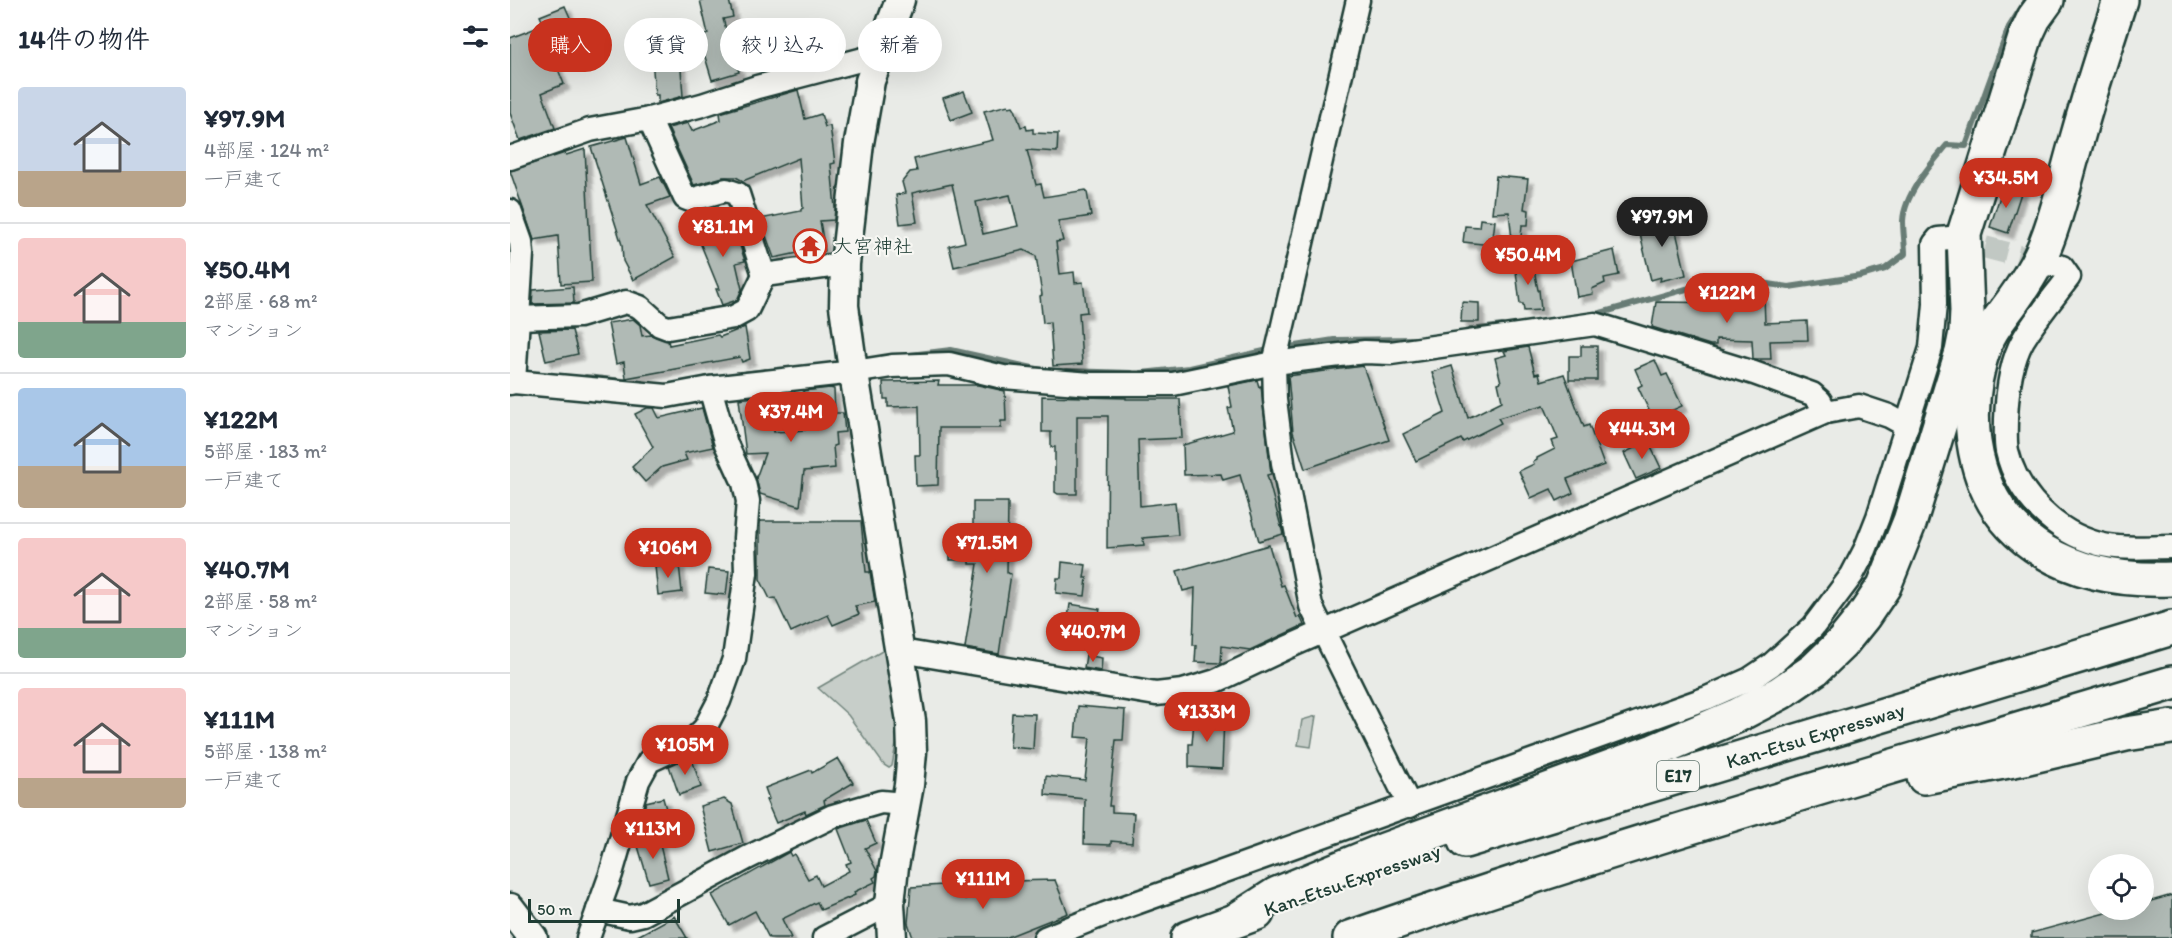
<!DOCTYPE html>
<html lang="ja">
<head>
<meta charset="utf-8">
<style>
	body { margin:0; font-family:Itim,"Klee One",sans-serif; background:#f2f2f3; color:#1f2937; height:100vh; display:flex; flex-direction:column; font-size:22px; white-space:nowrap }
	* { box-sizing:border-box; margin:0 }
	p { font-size:20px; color:#747a83 }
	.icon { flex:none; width:33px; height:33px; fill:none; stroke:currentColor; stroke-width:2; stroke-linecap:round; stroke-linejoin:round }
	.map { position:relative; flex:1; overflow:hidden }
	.side { display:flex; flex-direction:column; background:#fff; width:510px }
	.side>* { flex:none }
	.banner { position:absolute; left:18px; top:18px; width:570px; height:54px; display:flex; gap:12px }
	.fabs { position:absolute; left:1578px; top:854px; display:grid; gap:12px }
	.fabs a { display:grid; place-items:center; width:66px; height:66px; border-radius:50%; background:#fff; box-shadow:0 6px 24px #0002; font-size:30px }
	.scale { position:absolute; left:18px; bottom:15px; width:152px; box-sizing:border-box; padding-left:6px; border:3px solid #1f3d34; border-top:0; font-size:16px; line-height:21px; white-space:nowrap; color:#1f3d34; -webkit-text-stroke:4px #f6f6f2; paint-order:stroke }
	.price { position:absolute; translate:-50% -51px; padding:0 14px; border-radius:21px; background:#c8321e; color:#fff; font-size:20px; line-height:39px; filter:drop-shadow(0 2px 3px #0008) }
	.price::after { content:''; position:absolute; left:50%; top:36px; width:18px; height:14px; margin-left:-9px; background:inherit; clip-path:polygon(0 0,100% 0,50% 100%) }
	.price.selected { background:#222; color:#fff }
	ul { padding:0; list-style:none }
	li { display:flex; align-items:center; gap:18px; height:150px; padding:0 18px }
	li+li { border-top:2px solid #e0e1e3 }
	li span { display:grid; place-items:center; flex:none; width:168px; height:120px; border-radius:6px; color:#555 }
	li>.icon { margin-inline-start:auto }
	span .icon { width:72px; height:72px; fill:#fffc; stroke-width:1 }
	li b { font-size:26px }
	h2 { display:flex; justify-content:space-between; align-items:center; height:72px; padding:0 18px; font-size:26px }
	.chip { padding:0 21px; border-radius:27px; background:#fff; box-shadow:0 6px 24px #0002; font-size:21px; line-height:54px }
	.chip.selected { background:#c8321e; color:#fff }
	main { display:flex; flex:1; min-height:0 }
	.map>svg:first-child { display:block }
</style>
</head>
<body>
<main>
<section class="side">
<h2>14件の物件<svg class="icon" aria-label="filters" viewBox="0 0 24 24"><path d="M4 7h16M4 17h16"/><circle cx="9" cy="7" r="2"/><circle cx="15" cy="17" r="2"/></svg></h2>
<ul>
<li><span style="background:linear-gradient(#c9d6e8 70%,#b9a48a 0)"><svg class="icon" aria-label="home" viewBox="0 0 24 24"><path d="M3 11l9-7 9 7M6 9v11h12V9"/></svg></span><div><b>¥97.9M</b><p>4部屋 · 124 m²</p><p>一戸建て</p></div></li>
<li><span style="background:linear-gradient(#f6c9c9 70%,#7fa58c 0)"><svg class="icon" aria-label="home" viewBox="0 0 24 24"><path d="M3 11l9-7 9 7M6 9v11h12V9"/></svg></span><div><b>¥50.4M</b><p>2部屋 · 68 m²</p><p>マンション</p></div></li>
<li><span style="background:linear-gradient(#a9c7e8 65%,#b9a48a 0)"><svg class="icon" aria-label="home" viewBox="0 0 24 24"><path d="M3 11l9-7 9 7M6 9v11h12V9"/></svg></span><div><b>¥122M</b><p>5部屋 · 183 m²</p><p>一戸建て</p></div></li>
<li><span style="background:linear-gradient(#f6c9c9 75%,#7fa58c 0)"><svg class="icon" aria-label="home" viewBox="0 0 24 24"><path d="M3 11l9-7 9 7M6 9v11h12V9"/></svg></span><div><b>¥40.7M</b><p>2部屋 · 58 m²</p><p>マンション</p></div></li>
<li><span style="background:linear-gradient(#f6c9c9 75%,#b9a48a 0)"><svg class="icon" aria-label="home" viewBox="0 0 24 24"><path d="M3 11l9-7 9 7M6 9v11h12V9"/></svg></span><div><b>¥111M</b><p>5部屋 · 138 m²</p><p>一戸建て</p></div></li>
</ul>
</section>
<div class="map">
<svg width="1662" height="938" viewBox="0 0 1662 938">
	<defs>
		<filter id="shadow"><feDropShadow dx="5.5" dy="5.5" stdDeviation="1.5" flood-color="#0004"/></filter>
	</defs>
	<rect width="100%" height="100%" fill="#e9ebe7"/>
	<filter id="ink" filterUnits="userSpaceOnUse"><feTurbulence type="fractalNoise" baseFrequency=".0167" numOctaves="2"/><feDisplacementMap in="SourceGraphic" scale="12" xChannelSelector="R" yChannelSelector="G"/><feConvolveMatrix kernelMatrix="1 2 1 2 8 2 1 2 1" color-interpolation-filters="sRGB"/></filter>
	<g filter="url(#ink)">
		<!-- green -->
		<g fill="#c7cec9" stroke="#73867e" stroke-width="1.5">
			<polygon points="379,647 390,723 382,766 379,768 374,765 338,715 308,688"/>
			<polygon points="806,716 801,747 788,745 792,720"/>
		</g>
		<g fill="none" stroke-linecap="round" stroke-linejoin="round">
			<!-- stream -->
			<g stroke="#687c75" stroke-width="6">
				<path d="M 1080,316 L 1180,288 L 1220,295 L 1252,283 L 1279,287 L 1351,276 L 1375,269 L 1395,254 C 1395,244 1393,232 1393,221 C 1394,195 1421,164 1437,145 L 1456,146 L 1499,27 L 1516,0"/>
				<polyline points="961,330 992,326"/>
				<polyline points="773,348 824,340 906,339"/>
				<polyline points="400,355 441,350 532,370"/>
				<polyline points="557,371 621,373"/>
				<polyline points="632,373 679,368 763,349"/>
				<polyline points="224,375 256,371"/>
				<polyline points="76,377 131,383"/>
			</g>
		</g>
		<!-- building -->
		<g fill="#b0bab5" stroke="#1f3d34" stroke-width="1.5" fill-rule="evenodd" filter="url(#shadow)">
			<polygon points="190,0 219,0 223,17 213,19 229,72 202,80 189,37 198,34"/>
			<polygon points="55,6 62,22 68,20 77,44 43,57 54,84 32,93 45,128 10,140 0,113 0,38 34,25 30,16"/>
			<polygon points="164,31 165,44 169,43 173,96 148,103 148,95 145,95 141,46 148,46 147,32"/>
			<polygon points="288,90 295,119 311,114 315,127 320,126 325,163 321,164 325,208 324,220 310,221 315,251 288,257 288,253 264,258 250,219 291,211 291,209 293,208 289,158 233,181 226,177 213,177 184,185 158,128 178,123 182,131 211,120 210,113"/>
			<polygon points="454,91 462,112 441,120 433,98"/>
			<path d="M 498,105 L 499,107 L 503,106 L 505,109 L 511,127 L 516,126 L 517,130 L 523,129 L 523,133 L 548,134 L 547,152 L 517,150 L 526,185 L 531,184 L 534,197 L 576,190 L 577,192 L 581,216 L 548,221 L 553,241 L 546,242 L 550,274 L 564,272 L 565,283 L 573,282 L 577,312 L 569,313 L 572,364 L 543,366 L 540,322 L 533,323 L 530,296 L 532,295 L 526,256 L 514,250 L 444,267 L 439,246 L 455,242 L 442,184 L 402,193 L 407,222 L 390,224 L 386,195 L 395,193 L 392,182 L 400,172 L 407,171 L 404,159 L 483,140 L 474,111 ZM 500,195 L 508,226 L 473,234 L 466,202 Z"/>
			<polygon points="117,137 131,184 150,177 160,197 137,205 165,257 123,280 113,261 112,245 81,147"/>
			<polygon points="75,149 82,282 51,284 48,236 24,240 0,171 55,153 56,155"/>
			<polygon points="986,176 1018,179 1014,209 1019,210 1018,225 1012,225 1010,249 1003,249 999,212 982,213"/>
			<polygon points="1494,184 1512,190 1498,233 1480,227"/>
			<polygon points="1162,214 1176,275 1150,281 1151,277 1141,280 1127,222"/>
			<polygon points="217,218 221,228 224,227 235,261 226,263 232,289 227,300 212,305 206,289 209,289 187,235 191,233 190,230 199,227 198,225"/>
			<polygon points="970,219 985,221 982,245 953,242 955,226 969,227"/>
			<polygon points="1104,250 1109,275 1094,278 1095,283 1082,289 1083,294 1067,297 1061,261"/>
			<polygon points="1022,259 1028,290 1029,290 1031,310 1014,311 1013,304 1010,304 1005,263"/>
			<polygon points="63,287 64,303 22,304 23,290"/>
			<polygon points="1254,296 1255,323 1297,321 1298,340 1260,341 1261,359 1243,359 1242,340 1206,339 1206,345 1200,345 1142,327 1146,302 1236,303 1236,297"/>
			<polygon points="952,302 969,303 969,322 951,322"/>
			<polygon points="123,319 130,325 132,336 141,335 158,341 159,345 208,335 210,337 235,327 240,359 232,362 230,357 116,378 114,362 106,364 98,323"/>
			<polygon points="62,330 68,354 36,361 29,331"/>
			<polygon points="1071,346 1087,346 1087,380 1059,380 1059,356 1071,356"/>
			<polygon points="1018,347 1025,374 1029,373 1031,381 1054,374 1074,427 1079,425 1094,465 1057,479 1063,493 1047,501 1041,489 1021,498 1009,471 1024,464 1023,462 1027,460 1027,458 1045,449 1042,441 1048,439 1034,405 988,418 991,423 953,442 951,439 906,461 893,434 935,413 922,372 942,366 958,418 992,401 988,383 991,382 985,358 996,355 994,351"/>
			<polygon points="1145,360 1152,376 1157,374 1172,406 1143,419 1128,387 1132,385 1125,369"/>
			<polygon points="853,366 879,440 795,469 783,432 778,376"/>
			<polygon points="747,380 749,387 751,386 761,474 757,475 773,534 749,541 730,475 713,480 711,474 674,475 673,445 723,431 718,408 722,407 718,386"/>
			<polygon points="429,381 428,385 468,385 495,391 496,421 491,421 491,428 429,428 428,485 406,486 405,455 410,455 409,406 378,407 378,399 374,399 373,382"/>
			<polygon points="320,388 324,389 325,413 333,413 335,432 325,433 326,445 323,446 325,468 294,471 290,506 250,494 246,478 255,453 236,454 229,399 261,395 264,432 295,430 293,391"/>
			<polygon points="532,396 616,398 616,399 670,399 672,438 628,440 630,506 665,502 668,535 633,538 634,545 597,548 598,416 567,416 567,494 548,494 545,492 545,447 541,447 541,432 532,432"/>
			<polygon points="137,408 144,408 149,418 192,408 203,447 174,453 177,460 152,467 135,482 122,467 143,447 125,414"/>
			<polygon points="1138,441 1151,468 1126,479 1114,453"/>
			<polygon points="463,502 498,502 497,573 501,574 489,654 455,648 468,564 459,564 459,560 440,560 440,538 463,539"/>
			<polygon points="250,521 351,521 356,572 360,572 365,602 345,606 349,614 323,625 318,615 281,632 265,598 260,599 250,579"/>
			<polygon points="759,545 771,586 774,585 787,618 790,616 794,625 740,650 712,646 711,663 685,662 686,645 683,645 685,588 673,591 667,571"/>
			<polygon points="552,562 576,565 574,578 577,578 575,596 546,593 547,578 551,578"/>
			<polygon points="169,564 172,592 148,595 145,566"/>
			<polygon points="198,569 219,571 216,595 195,593"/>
			<polygon points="560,604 590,609 584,640 558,636 560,625 557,625"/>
			<polygon points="576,655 592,658 591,671 574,668"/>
			<polygon points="568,706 615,710 613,740 606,740 599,806 602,806 602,812 624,813 622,843 601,841 601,845 574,844 575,799 535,795 536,776 575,780 580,738 565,737"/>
			<polygon points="502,713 525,714 523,749 500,747"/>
			<polygon points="694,715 714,717 712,769 679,767 679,744 682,744 684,720 694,721"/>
			<polygon points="181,756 191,787 169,795 159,766"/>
			<polygon points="328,758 343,783 314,800 315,805 296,814 295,811 266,823 256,800 259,799 255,788 301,770 302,773"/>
			<polygon points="153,798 162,831 136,838 131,820 136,802"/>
			<polygon points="214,799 222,804 233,843 202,852 190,806"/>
			<polygon points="356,820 366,843 355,848 367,871 366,876 363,878 365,882 344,892 345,895 311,910 307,902 272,919 281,938 259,938 245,911 219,925 202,895 279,852 281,856 284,854 298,879 306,875 311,886 339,871 336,864 341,862 328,829"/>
			<polygon points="148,837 158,878 139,883 127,843"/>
			<polygon points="545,880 558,913 495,938 403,938 398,923 401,887 449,884 455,899 499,881"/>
			<polygon points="1662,895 1662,938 1521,938 1521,933 1610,909 1634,909 1634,903"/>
			<polygon points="164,916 177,938 124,938"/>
		</g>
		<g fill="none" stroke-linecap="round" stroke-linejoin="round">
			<!-- minor-tunnel -->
			<polyline stroke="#c1c8c3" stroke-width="22" stroke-dasharray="22 11" stroke-linecap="butt" points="1443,239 1540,264"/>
			<!-- minor casing -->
			<g stroke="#1f3d34" stroke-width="27">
				<g id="minor">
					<polyline points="848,0 768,347 764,363 765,400 773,463 801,606 900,806"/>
					<polyline points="139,119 175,198 180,200 216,190 228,194 254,275"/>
					<polyline points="0,158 80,130 139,119 192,105 247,87 369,55"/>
					<polyline points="0,211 11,242 12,254 4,382"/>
					<path d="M 1540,264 L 1552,267 L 1559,277 C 1544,297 1526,318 1513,340 C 1500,363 1497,393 1496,419 C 1496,429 1495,441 1497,451 C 1507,495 1546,533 1589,544 C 1613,550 1638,547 1662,547"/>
					<polyline points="8,318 69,316 116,302 130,307 150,325 158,328 224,317 237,310 254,275 335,264"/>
					<polyline points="0,383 4,382 157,396 200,388 344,372 382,366 439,364 493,377 581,384 663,384 764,363 855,352 881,353 1085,324 1244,373 1302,394 1310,401 1316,412"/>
					<polyline points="391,651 646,694 673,691 706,681 776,648 1316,412 1349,406 1379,416 1397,426"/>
					<polyline points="88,910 120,917 133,914 237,858 323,816 371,802 395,804"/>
					<polyline points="78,938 101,874 128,781 139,761 182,741 195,728 209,701 224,659 236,573 235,538 238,501 234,483 216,444 200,388"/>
					<polyline points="314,938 380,904"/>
					<polyline points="535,938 595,914 1197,698 1240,679 1261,665 1303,627 1342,575 1355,550 1368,517 1421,348 1425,304 1424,244 1428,239 1440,238"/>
				</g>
			</g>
			<!-- tertiary casing -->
			<g stroke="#1f3d34" stroke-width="33">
				<g id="tertiary">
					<polyline points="0,908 23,938"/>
					<polyline points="382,938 380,904 384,866 399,785 402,752 401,721 341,356 334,306 335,264 349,143 360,81 390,0"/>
				</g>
			</g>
			<!-- motorway casing -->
			<g stroke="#1f3d34" stroke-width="38">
				<g id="motorway">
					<path d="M 1610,0 C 1595,46 1580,92 1567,139 C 1557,173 1549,210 1536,243 C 1528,264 1515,284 1502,302 C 1492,316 1481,328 1475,344 C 1464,375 1460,410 1464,442 C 1479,546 1567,583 1662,579"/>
					<polyline points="1414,777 1514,758 1616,734 1662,727"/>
					<path id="s1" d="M 955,841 L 1662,628"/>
					<polyline points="728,919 767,894 874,850 1144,751 1226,716 1270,693 1305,669 1332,643 1353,617 1374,586 1400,521 1452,352 1456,332 1457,311 1454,234 1516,35 1524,18 1537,0"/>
					<polyline points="678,938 747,913"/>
					<path d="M 840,938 C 1111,843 1387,766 1662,683"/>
				</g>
			</g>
			<!-- minor -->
			<use href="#minor" stroke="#f6f6f2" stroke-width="22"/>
			<!-- tertiary -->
			<use href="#tertiary" stroke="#f6f6f2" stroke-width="28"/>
			<!-- motorway -->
			<use href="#motorway" stroke="#f6f6f2" stroke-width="33"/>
		</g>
	</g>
	<!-- icons -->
	<defs>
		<g id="temple-ring" transform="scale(1.725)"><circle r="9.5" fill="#f6f6f2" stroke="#c8321e" stroke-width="1.5"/><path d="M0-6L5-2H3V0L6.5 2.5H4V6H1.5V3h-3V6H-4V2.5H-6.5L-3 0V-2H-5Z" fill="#c8321e"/></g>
	</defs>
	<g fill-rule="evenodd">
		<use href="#temple-ring" x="300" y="246"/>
	</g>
	<g text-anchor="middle" stroke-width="4.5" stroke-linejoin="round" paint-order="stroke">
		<!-- shield labels -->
		<rect fill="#f6f6f2" stroke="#60746d" stroke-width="1.5" x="1147" y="761" width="42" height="30" rx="4.5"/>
		<g font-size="18" font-weight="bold" fill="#1f3d34">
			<text x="1168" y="782">E17</text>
		</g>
		<!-- poi labels -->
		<g font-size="20" fill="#1f3d34" stroke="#f6f6f2" text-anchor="start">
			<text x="323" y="253">大宮神社</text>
		</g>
		<!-- street labels -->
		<g font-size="20" fill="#1f3d34" stroke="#f6f6f2">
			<text dy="7" stroke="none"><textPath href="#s1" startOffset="366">Kan-Etsu Expressway</textPath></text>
			<text transform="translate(842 880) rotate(-19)" y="7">Kan-Etsu Expressway</text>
		</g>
	</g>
</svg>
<div class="fabs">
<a><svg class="icon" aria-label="locate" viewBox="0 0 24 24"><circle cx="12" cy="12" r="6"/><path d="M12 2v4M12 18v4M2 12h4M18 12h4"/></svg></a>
</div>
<div class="scale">50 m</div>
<b class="price" style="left:1496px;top:209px">¥34.5M</b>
<b class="price selected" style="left:1152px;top:248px">¥97.9M</b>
<b class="price" style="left:213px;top:258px">¥81.1M</b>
<b class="price" style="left:1018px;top:286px">¥50.4M</b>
<b class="price" style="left:1217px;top:324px">¥122M</b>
<b class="price" style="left:281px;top:443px">¥37.4M</b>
<b class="price" style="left:1132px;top:460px">¥44.3M</b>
<b class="price" style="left:477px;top:574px">¥71.5M</b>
<b class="price" style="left:158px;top:579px">¥106M</b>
<b class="price" style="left:583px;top:663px">¥40.7M</b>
<b class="price" style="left:697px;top:743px">¥133M</b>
<b class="price" style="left:175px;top:776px">¥105M</b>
<b class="price" style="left:143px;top:860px">¥113M</b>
<b class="price" style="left:473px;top:910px">¥111M</b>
<div class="banner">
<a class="chip selected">購入</a>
<a class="chip">賃貸</a>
<a class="chip">絞り込み</a>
<a class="chip">新着</a>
</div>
</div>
</main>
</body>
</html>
